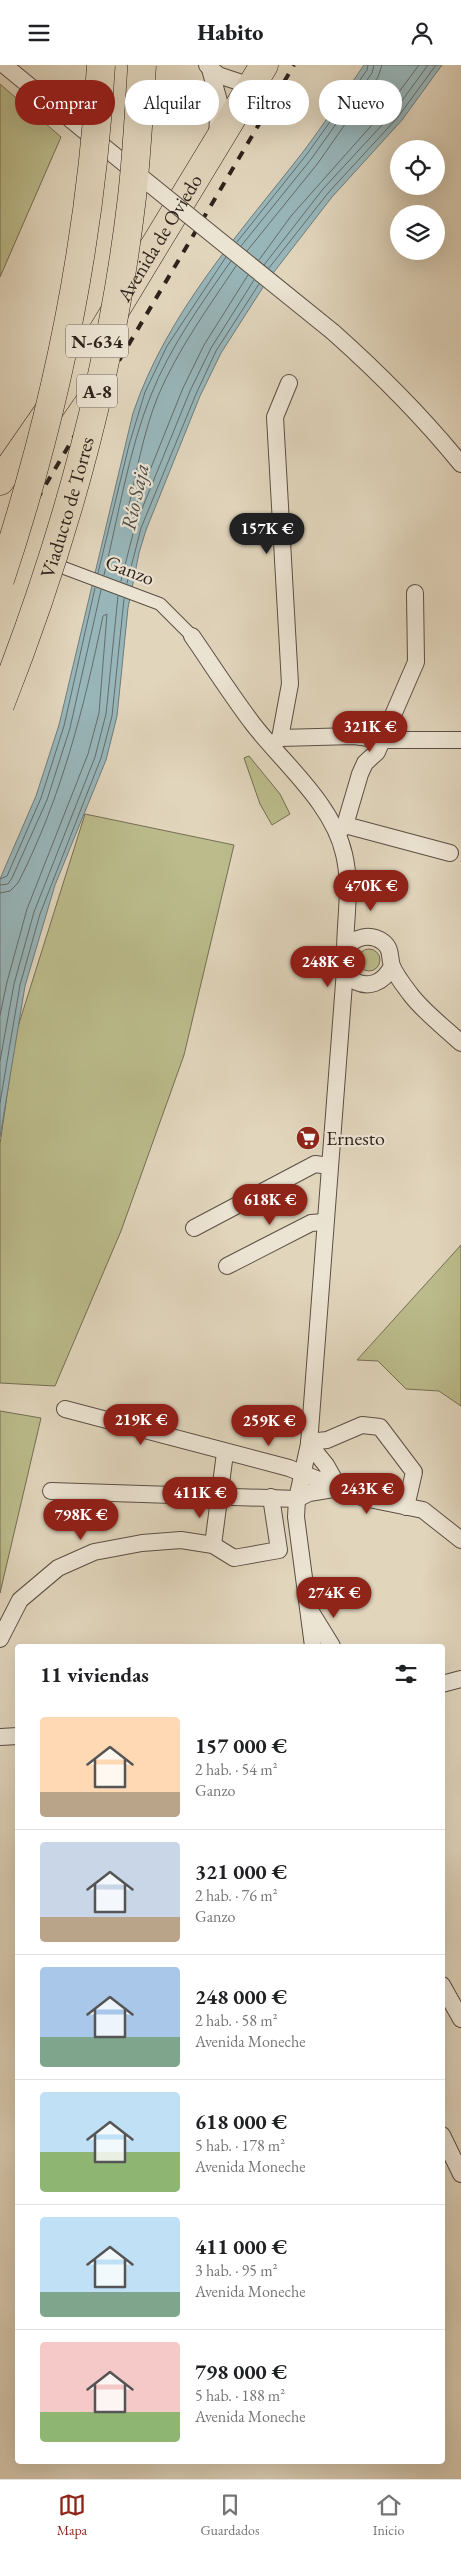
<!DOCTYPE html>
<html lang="es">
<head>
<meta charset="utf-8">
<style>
	body { margin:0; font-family:"EB Garamond",serif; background:#f6f6f6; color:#202124; height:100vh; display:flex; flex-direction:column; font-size:19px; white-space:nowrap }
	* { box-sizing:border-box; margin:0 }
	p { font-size:16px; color:#757577 }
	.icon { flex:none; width:28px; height:28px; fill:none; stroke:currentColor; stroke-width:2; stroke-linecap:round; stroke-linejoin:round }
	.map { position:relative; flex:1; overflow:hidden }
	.side { position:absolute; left:15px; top:1579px; width:430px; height:820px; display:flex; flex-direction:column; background:#fff; border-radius:5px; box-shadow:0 5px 20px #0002 }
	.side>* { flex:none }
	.hud { position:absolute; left:15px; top:15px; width:431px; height:45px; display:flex; gap:10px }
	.controls { position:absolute; left:390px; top:75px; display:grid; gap:10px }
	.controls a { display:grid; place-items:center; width:55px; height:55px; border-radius:50%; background:#fff; box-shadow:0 5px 20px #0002; font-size:25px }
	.price { position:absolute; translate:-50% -42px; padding:0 11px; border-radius:18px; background:#8f2418; color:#fff; font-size:16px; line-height:32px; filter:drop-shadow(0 1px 2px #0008) }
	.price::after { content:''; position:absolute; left:50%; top:30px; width:15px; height:11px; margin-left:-8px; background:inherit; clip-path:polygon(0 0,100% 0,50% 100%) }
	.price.current { background:#222; color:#fff }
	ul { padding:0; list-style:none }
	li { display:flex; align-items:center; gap:15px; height:125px; padding:0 25px }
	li+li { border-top:1px solid #e0e0e0 }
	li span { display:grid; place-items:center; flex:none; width:140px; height:100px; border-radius:5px; color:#555 }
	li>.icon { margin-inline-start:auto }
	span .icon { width:60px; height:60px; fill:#fffc; stroke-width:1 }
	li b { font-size:21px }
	h2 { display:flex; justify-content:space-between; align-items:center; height:60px; padding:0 25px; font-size:21px }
	.pill { padding:0 18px; border-radius:22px; background:#fff; box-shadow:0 5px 20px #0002; font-size:18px; line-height:45px }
	.pill.current { background:#8f2418; color:#fff }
	header { display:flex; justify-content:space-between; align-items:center; height:65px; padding:0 25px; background:#fff; font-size:22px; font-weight:800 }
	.tab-bar { display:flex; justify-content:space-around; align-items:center; height:70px; border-top:1px solid #e0e0e0; background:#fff; font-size:14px; color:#757577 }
	.tab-bar a { display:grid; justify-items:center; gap:2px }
	.tab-bar .current { color:#8f2418 }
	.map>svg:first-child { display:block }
</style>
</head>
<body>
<header><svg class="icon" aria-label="menu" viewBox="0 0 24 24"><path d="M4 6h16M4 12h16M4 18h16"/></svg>Habito<svg class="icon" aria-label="person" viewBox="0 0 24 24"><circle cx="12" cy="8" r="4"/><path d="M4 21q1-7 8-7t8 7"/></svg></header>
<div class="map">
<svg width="461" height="2414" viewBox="0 0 461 2414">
	<rect width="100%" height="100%" fill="#e1d5bc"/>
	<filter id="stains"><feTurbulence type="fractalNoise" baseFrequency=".004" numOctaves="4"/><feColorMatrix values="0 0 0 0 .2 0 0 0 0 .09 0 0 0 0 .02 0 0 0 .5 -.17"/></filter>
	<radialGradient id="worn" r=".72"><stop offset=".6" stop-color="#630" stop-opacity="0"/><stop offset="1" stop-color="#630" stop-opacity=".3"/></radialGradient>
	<!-- green -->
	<g fill="#bbbb8b" stroke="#746e54">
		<polygon points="0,19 61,72 0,212"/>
		<polygon points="249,691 280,729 290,749 272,760 260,739 244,693"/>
		<polygon points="85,749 234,780 184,990 121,1166 55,1321 0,1318 0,1079 16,968"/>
		<circle cx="369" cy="895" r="11"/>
		<polygon points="461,1180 461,1341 439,1326 406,1324 378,1296 357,1295"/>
		<polygon points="0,1346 41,1353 0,1528"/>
	</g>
	<!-- water -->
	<path fill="#98b6ba" stroke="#6e7b7b" d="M 364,0 L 442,0 L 402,55 L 332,132 L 267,216 L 221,288 L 200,331 L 146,465 L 139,488 L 128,543 L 117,651 L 106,695 L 55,820 L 25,921 L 0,1072 L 0,814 L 36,731 L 59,660 L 133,348 C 167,248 239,169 303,87 C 324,59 344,29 364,0 Z"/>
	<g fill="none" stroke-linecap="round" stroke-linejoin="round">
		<!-- shore -->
		<g stroke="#636c6b" stroke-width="1">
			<polyline points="237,177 307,89 367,5 368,0"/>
			<polyline points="241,181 312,93 372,8 374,0"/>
			<polyline points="247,186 318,98 378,12 382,0"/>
			<polyline points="259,195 291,151 387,43 419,0"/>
			<polyline points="264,200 323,124 393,48 428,0"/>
			<path d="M 236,201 C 208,243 178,284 158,331 C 143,368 136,410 127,449 L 128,452 L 132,450 L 183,323 L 204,280 L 248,210"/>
			<polyline points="269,203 328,128 398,52 436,0"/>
			<polyline points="98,508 129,380 145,327 167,281 226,192"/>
			<path d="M 104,510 C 118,453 129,384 151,330 C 170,282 201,239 231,196"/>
			<polyline points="121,516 135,461 190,326 211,283 254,215"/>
			<polyline points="127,518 141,463 196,329 216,286 259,219"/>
			<polyline points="0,814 7,811 41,733 64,661 95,523"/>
			<polyline points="0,820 8,819 12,813 47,735 70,663 101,525"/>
			<path d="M 0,828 L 10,826 L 18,818 C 61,734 84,643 103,551 L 107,549 L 99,648 L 88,689 L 27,844 L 7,917 L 0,950"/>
			<polyline points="0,996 14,919 34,847 95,692 106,649 118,531"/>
			<polyline points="0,1038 20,920 40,849 101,693 112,651 124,534"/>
		</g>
		<!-- pedestrian casing -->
		<g stroke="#5b4f44" stroke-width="14">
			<polyline id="pedestrian" points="48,497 160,539 192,571"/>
		</g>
		<!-- minor casing -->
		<g stroke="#5b4f44" stroke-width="18">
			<g id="minor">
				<polyline points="4,0 125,99"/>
				<polyline points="207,0 218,10 251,21"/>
				<polyline points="210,4 219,36 217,71"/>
				<path d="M 333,267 C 379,308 422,351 461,399"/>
				<path d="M 192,571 C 212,600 231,630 253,659 C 283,698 333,739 344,789 C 352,822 345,854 345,887"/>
				<polyline points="280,673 290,619 275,352 289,318"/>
				<polyline points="273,679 280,673 354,671 383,675 461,675"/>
				<polyline points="345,760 450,788"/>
				<polyline points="338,768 345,760 360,709 365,698 377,687 416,597 415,528"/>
				<path d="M 392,901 C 374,938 330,912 347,884 C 354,871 371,868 383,877 C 392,884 389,892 392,901 C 396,911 405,922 411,930 C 424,947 445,963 461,978"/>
				<polyline points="194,1163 315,1099 329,1101"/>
				<polyline points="227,1201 311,1158 324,1157"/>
				<polyline points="65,1344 289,1403 364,1433 423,1445 461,1475"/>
				<polyline points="309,1377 327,1375 362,1360 380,1362 414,1407 406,1442"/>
				<polyline points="309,1379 326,1400 339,1423"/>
				<polyline points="51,1426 297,1434 309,1428 339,1423"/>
				<polyline points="213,1480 225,1388"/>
				<polyline points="311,1547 332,1581"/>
				<polyline points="0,1574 20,1535 58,1503 94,1487 142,1478 181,1475 213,1480 234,1493 279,1485 271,1432"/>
				<polyline points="313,1581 296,1452 297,1434 309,1379 345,905"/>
				<polyline points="442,1619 461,1614"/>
				<polyline points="0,1672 18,1671"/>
				<polyline points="442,1920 461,1954"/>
				<polyline points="442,2070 461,2109"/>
			</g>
		</g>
		<!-- trunk casing -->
		<g stroke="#2e221c" stroke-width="29">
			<g id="trunk">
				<path id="s1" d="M 0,416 L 95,279 L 264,0"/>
			</g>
		</g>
		<!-- pedestrian -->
		<use href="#pedestrian" stroke="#ece4d3" stroke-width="12"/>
		<!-- minor -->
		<use href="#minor" stroke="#ece4d3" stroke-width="16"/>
		<!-- trunk -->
		<use href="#trunk" stroke="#e1d5bc" stroke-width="28"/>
		<!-- rail -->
		<polyline stroke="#2e221c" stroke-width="4" stroke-dasharray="9 9" stroke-linecap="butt" points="0,497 294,0"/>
		<!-- minor-bridge casing -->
		<g stroke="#5b4f44" stroke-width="18" stroke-linecap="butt">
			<polyline id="minor-bridge" points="130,103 333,267"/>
		</g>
		<!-- motorway-bridge casing -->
		<g stroke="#2e221c" stroke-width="29" stroke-linecap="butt">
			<g id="motorway-bridge">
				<path d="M 0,515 C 56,347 91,177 101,0"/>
				<path id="s2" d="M 0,640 C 64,478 112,305 132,132 C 137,88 139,44 142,0"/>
			</g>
		</g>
		<!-- minor-bridge -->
		<use href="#minor-bridge" stroke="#ece4d3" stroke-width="16"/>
		<!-- motorway-bridge -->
		<use href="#motorway-bridge" stroke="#e1d5bc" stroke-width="28"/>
	</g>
	<!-- icons -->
	<defs>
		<g id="supermarket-disc" transform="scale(1.25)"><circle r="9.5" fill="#8f2418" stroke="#ece4d3"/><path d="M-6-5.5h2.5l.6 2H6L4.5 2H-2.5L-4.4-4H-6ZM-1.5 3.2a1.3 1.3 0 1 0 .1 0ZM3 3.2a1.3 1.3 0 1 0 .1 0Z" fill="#fff"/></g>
	</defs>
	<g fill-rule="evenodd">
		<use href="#supermarket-disc" x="308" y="1073"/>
	</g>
	<g text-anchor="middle" stroke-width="4.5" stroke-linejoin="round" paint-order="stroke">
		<!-- shield labels -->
		<g fill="#ece4d3" stroke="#675c53" stroke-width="1">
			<rect x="66" y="259.5" width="62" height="33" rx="4"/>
			<rect x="77" y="309.5" width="40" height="33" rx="4"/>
		</g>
		<g font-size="19" font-weight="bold" fill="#2e221c">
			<text x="97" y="283">N-634</text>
			<text x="97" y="333">A-8</text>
		</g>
		<!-- street labels -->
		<g font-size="20" fill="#2e221c" stroke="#ece4d3">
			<text dy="7" stroke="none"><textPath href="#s1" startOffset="291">Avenida de Oviedo</textPath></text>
			<text dy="7" stroke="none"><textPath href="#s2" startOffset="209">Viaducto de Torres</textPath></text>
			<text transform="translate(130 505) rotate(21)" y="7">Ganzo</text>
		</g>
		<!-- poi labels -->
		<g font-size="20" fill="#2e221c" stroke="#ece4d3" text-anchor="start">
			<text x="326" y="1080">Ernesto</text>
		</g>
		<!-- water labels -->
		<g font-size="21" font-style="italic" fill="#4e4e4b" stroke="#ece4d3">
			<text transform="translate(135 432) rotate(-78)" y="7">Río Saja</text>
		</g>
	</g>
	<rect width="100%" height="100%" filter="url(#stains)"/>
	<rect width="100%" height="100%" fill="url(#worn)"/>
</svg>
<div class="controls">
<a><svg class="icon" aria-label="locate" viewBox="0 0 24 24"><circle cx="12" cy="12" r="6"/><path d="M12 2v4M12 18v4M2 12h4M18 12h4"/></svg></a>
<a><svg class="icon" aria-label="layers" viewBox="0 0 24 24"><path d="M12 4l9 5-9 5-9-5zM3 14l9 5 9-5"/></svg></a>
</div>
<b class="price current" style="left:267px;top:490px">157K €</b>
<b class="price" style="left:370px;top:688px">321K €</b>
<b class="price" style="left:371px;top:847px">470K €</b>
<b class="price" style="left:328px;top:923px">248K €</b>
<b class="price" style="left:270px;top:1161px">618K €</b>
<b class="price" style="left:141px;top:1381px">219K €</b>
<b class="price" style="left:269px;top:1382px">259K €</b>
<b class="price" style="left:367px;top:1450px">243K €</b>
<b class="price" style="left:200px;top:1454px">411K €</b>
<b class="price" style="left:81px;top:1476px">798K €</b>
<b class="price" style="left:334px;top:1554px">274K €</b>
<div class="hud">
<a class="pill current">Comprar</a>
<a class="pill">Alquilar</a>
<a class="pill">Filtros</a>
<a class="pill">Nuevo</a>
</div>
<section class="side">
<h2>11 viviendas<svg class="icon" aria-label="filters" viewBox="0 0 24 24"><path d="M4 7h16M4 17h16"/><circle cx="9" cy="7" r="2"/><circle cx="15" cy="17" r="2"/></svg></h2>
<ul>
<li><span style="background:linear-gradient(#ffd9b3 75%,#b9a48a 0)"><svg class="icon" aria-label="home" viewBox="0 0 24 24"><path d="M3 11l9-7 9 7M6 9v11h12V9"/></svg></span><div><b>157 000 €</b><p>2 hab. · 54 m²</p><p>Ganzo</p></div></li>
<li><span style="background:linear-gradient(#c9d6e8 75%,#b9a48a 0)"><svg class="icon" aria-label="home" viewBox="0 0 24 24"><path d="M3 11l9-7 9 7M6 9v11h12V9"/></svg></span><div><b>321 000 €</b><p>2 hab. · 76 m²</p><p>Ganzo</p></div></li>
<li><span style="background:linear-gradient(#a9c7e8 70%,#7fa58c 0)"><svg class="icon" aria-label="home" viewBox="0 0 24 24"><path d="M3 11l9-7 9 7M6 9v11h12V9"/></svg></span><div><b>248 000 €</b><p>2 hab. · 58 m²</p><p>Avenida Moneche</p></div></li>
<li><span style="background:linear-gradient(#bfe0f5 60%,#8fb573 0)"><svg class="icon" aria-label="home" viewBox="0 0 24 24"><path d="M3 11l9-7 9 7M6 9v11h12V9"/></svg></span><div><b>618 000 €</b><p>5 hab. · 178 m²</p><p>Avenida Moneche</p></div></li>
<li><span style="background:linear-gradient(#bfe0f5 75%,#7fa58c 0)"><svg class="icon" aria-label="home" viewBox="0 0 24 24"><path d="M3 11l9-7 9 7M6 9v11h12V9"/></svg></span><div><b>411 000 €</b><p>3 hab. · 95 m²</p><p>Avenida Moneche</p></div></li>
<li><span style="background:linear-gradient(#f6c9c9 70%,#8fb573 0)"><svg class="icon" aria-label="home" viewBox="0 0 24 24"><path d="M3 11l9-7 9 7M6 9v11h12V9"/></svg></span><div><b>798 000 €</b><p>5 hab. · 188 m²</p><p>Avenida Moneche</p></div></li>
</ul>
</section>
</div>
<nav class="tab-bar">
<a class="current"><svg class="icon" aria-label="map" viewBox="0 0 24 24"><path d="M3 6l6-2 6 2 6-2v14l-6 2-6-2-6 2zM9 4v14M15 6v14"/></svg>Mapa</a>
<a><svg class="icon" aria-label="saved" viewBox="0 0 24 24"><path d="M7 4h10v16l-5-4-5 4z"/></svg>Guardados</a>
<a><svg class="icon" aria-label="home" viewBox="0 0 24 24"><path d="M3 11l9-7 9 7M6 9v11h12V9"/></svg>Inicio</a>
</nav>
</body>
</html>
